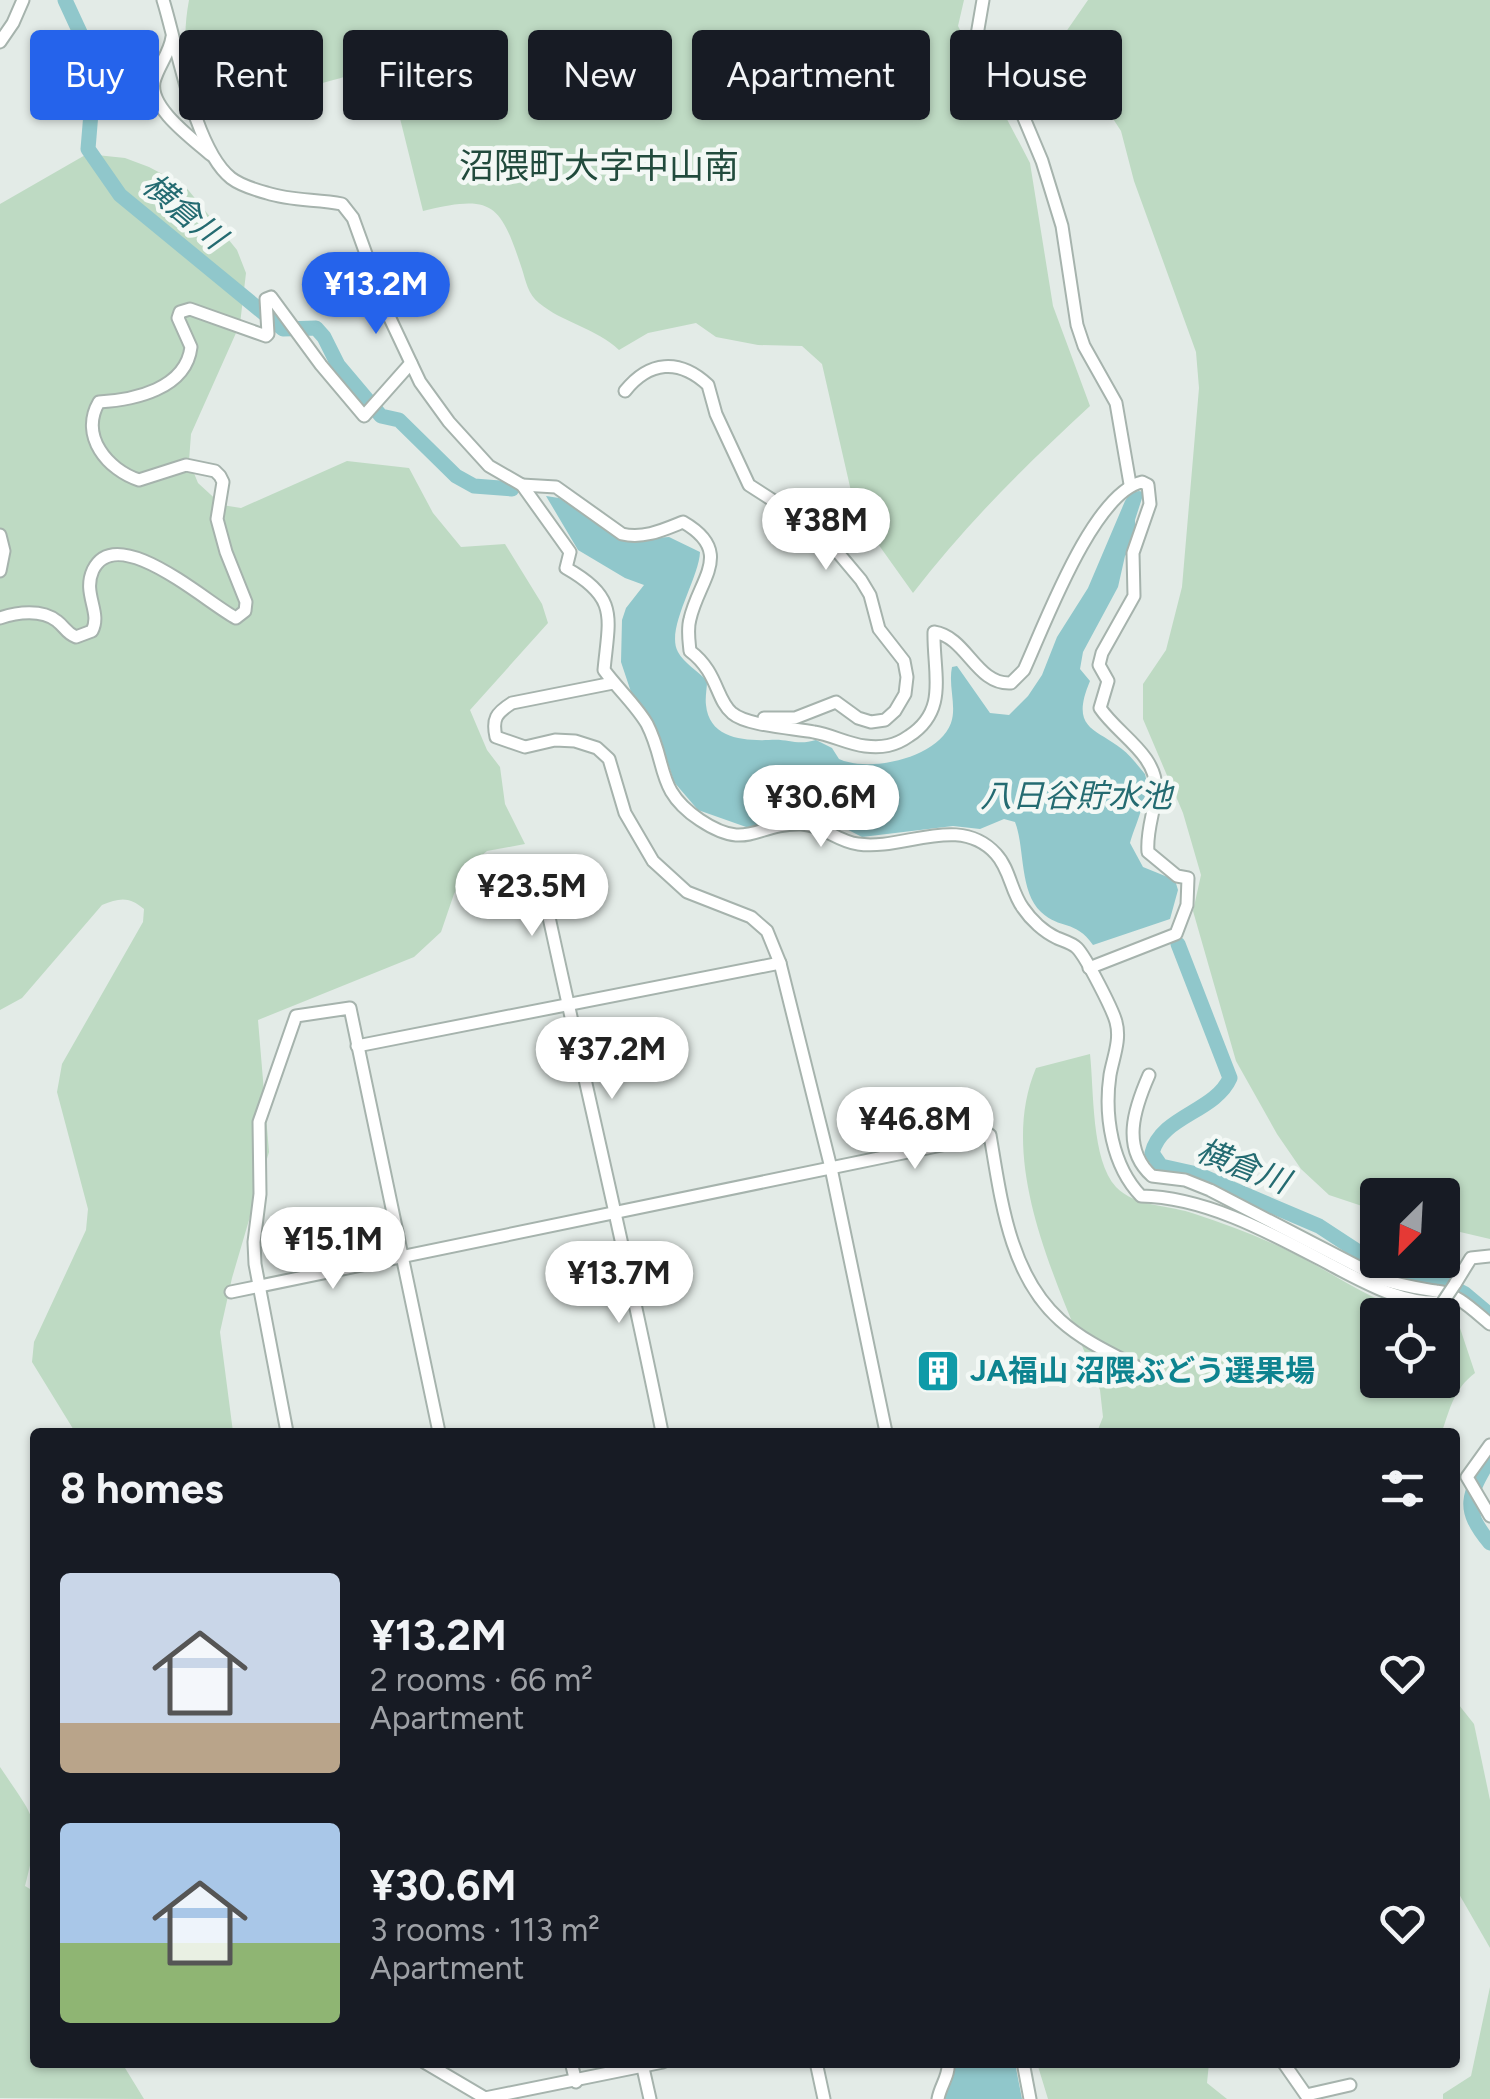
<!DOCTYPE html>
<html lang="en">
<head>
<meta charset="utf-8">
<style>
	body { margin:0; font-family:Figtree,"Noto Sans JP",sans-serif; background:#20242c; color:#f1f3f6; height:100vh; display:flex; flex-direction:column; font-size:38px; white-space:nowrap }
	* { box-sizing:border-box; margin:0 }
	p { font-size:32px; color:#9ea1a6 }
	.icon { flex:none; width:55px; height:55px; fill:none; stroke:currentColor; stroke-width:2; stroke-linecap:round; stroke-linejoin:round }
	.map { position:relative; flex:1; overflow:hidden }
	.drawer { position:absolute; left:30px; top:1428px; width:1430px; height:640px; display:flex; flex-direction:column; background:#171b24; border-radius:10px; box-shadow:0 2px 8px #0004 }
	.drawer>* { flex:none }
	.hud { position:absolute; left:30px; top:30px; width:1430px; height:90px; display:flex; gap:20px }
	.needle { width:65px; rotate:204deg }
	.fabs { position:absolute; left:1360px; top:1178px; display:grid; gap:20px }
	.fabs a { display:grid; place-items:center; width:100px; height:100px; border-radius:10px; background:#171b24; box-shadow:0 2px 8px #0004; font-size:50px }
	.price { position:absolute; translate:-50% -85px; padding:0 22px; border-radius:35px; background:#fff; color:#222; font-size:32px; line-height:65px; filter:drop-shadow(0 2px 5px #0008) }
	.price::after { content:''; position:absolute; left:50%; top:60px; width:30px; height:22px; margin-left:-15px; background:inherit; clip-path:polygon(0 0,100% 0,50% 100%) }
	.price.active { background:#2563eb; color:#fff }
	ul { padding:0; list-style:none }
	li { display:flex; align-items:center; gap:30px; height:250px; padding:0 30px }
	li span { display:grid; place-items:center; flex:none; width:280px; height:200px; border-radius:10px; color:#555 }
	li>.icon { margin-inline-start:auto }
	span .icon { width:120px; height:120px; fill:#fffc; stroke-width:1 }
	li b { font-size:42px }
	h2 { display:flex; justify-content:space-between; align-items:center; height:120px; padding:0 30px; font-size:42px }
	.tag { padding:0 35px; border-radius:10px; background:#171b24; box-shadow:0 2px 8px #0004; font-size:35px; line-height:90px }
	.tag.active { background:#2563eb; color:#fff }
	.map>svg:first-child { display:block }
</style>
</head>
<body>
<div class="map">
<svg width="1490" height="2099" viewBox="0 0 1490 2099">
	<rect width="100%" height="100%" fill="#e3ebe7"/>
	<!-- green -->
	<g fill="#bedac3">
		<path d="M 189,0 L 964,0 L 958,26 L 1030,163 L 1053,306 L 1090,406 C 1026,465 966,524 913,593 L 856,513 L 822,364 L 802,346 L 758,345 L 716,337 L 696,323 L 648,333 L 619,350 C 596,328 563,323 539,303 C 528,294 526,282 522,269 C 500,203 493,194 423,211 L 387,66 C 306,83 161,152 189,0 Z"/>
		<polygon points="1088,0 1490,0 1490,1239 1443,1228 1442,1195 1378,1195 1377,1211 1329,1195 1301,1169 1277,1134 1236,1061 1193,911 1201,875 1183,813 1143,719 1143,684 1166,650 1182,587 1199,388 1196,352 1134,181 1121,131 1061,39"/>
		<path d="M 87,154 L 125,158 L 149,167 L 185,186 L 237,250 L 246,273 L 240,324 L 191,434 L 189,461 L 198,483 L 222,505 L 241,508 L 347,461 L 409,468 L 433,513 L 461,547 L 505,544 L 542,604 L 548,623 L 470,710 L 487,750 L 500,767 L 505,804 L 525,844 L 487,851 L 468,867 L 454,894 L 441,932 L 414,957 L 258,1020 L 269,1152 L 232,1278 L 220,1332 L 233,1432 L 75,1432 L 32,1362 L 34,1342 L 86,1230 L 88,1209 L 57,1092 L 62,1064 L 143,922 L 144,909 C 129,896 119,898 102,905 L 22,998 L 0,1010 L 0,204 Z"/>
		<path d="M 1090,1054 C 1094,1090 1091,1160 1116,1187 C 1135,1207 1171,1205 1195,1214 C 1228,1225 1263,1238 1295,1254 C 1336,1275 1373,1302 1418,1315 L 1378,1315 L 1378,1380 L 1442,1380 L 1443,1321 L 1459,1325 L 1475,1373 C 1454,1389 1450,1408 1442,1432 L 1097,1432 L 1103,1417 L 1100,1390 C 1064,1296 994,1167 1036,1068 Z"/>
		<polygon points="1455,1700 1474,1724 1490,1800 1490,1948 1455,1887"/>
		<path d="M 0,1767 C 37,1822 42,1819 25,1886 L 35,1892 L 35,2062 L 122,2063 L 144,2099 L 0,2098 Z"/>
		<polygon points="1490,1987 1490,2099 1443,2099 1443,2094 1471,2076"/>
		<polygon points="1037,2063 1209,2063 1207,2083 1227,2099 1048,2099"/>
	</g>
	<!-- water -->
	<g fill="#90c7cb">
		<path d="M 1139,491 L 1144,492 L 1135,520 L 1135,543 L 1125,556 L 1118,587 L 1083,652 L 1080,669 L 1090,681 C 1066,738 1106,726 1135,762 C 1136,763 1144,773 1145,774 C 1151,793 1135,825 1130,843 L 1143,867 L 1175,880 L 1178,890 L 1170,919 L 1093,945 C 1075,919 1060,930 1041,912 C 1019,891 1025,847 1015,822 L 1004,819 L 980,829 L 953,826 L 862,837 L 825,818 L 783,815 L 749,828 L 698,810 L 674,782 L 660,738 L 631,692 L 621,662 L 622,620 L 626,608 L 644,585 L 625,578 L 578,550 L 546,496 L 559,498 L 624,540 L 669,537 L 700,552 C 699,579 665,629 678,652 C 683,662 699,672 707,681 C 707,689 705,697 706,705 C 709,738 743,741 769,740 C 788,738 796,746 816,740 L 832,748 L 839,759 C 870,773 938,758 951,723 C 957,706 948,686 952,667 L 957,666 L 990,713 L 1009,715 L 1028,696 L 1042,675 L 1057,637 L 1088,588 L 1125,501 L 1130,493 Z"/>
		<polygon points="954,2063 1015,2063 1022,2099 945,2099 948,2083 954,2076"/>
	</g>
	<g fill="none" stroke-linecap="round" stroke-linejoin="round">
		<!-- river -->
		<g stroke="#90c7cb" stroke-width="15">
			<polyline points="65,0 95,65 88,149 120,195 283,329 316,328 324,337 338,365 381,416 399,420 456,476 474,486 512,489"/>
			<path d="M 1178,944 L 1230,1078 C 1215,1112 1161,1116 1152,1153 L 1161,1166 L 1197,1174 L 1319,1226 L 1374,1262 L 1415,1279 L 1446,1284 L 1465,1294 L 1490,1315"/>
			<path d="M 1490,1458 C 1468,1496 1461,1508 1490,1543"/>
		</g>
		<!-- minor casing -->
		<g stroke="#a6b3ad" stroke-width="15">
			<g id="minor">
				<path d="M 163,0 C 177,44 194,149 231,178 C 240,185 256,190 267,193 C 291,201 317,199 342,204 L 353,218 L 387,312 L 420,382 L 449,422 L 489,466 L 522,485 L 570,552 L 566,568 C 619,598 609,617 604,670 C 617,688 636,705 647,724 C 668,765 655,790 700,820 C 748,852 755,823 801,824 C 823,825 838,842 858,844 C 903,851 959,813 996,854 C 1010,869 1011,892 1023,908 C 1031,920 1044,932 1057,938 C 1064,941 1072,943 1077,948 C 1086,957 1113,1010 1116,1022 C 1121,1040 1113,1058 1110,1075 C 1104,1116 1112,1166 1141,1196 C 1208,1197 1276,1236 1335,1267 C 1368,1284 1404,1305 1443,1302"/>
				<polyline points="983,0 977,35 979,43 1021,111 1042,161 1062,226 1077,325 1084,346 1116,403 1130,484"/>
				<path d="M 172,37 C 170,53 158,66 154,82 C 149,108 193,139 211,155"/>
				<polyline points="0,42 13,23 23,0"/>
				<path d="M 625,391 C 649,361 679,358 708,385 L 716,414 L 749,485 L 819,530 L 861,580 L 870,595 L 879,629 L 904,661 L 907,677 L 905,694 L 895,711 L 885,720 L 871,722 L 858,718 L 836,702 L 795,718 L 764,718"/>
				<path d="M 522,485 L 556,487 L 622,534 C 644,539 663,530 683,522 C 735,552 699,579 690,619 C 687,629 689,641 690,651 C 718,672 716,700 732,713 C 747,726 794,728 814,732 C 832,735 848,744 865,746 C 882,748 895,746 909,736 C 949,710 933,673 934,632 C 967,637 976,685 1011,683 L 1024,670 C 1045,624 1093,493 1142,482 L 1148,485 L 1150,504 L 1133,553 L 1134,596 L 1102,653 L 1099,665 L 1108,681 L 1100,708 C 1118,735 1157,754 1156,790 C 1155,811 1146,830 1148,852 L 1177,876 L 1188,878 L 1187,905 L 1176,934 L 1089,968"/>
				<polyline points="0,535 4,551 0,571"/>
				<path d="M 0,618 C 17,612 42,609 57,621 C 65,627 66,633 76,637 L 92,631 C 102,612 82,594 93,570 C 117,521 207,603 236,618 L 245,611 L 246,602 L 226,552 L 217,519 L 223,482 L 220,476 L 215,471 L 186,465 L 139,480 C 108,470 79,436 99,402 C 134,400 186,389 191,347 L 178,318 L 180,312 L 190,309 L 266,336 L 268,334 L 266,299 L 271,297 L 321,365 L 364,416 L 411,363"/>
				<path d="M 613,683 L 512,703 C 496,713 492,719 496,737 L 525,747 L 555,740 L 575,741 L 597,748 L 609,759 L 625,813 L 653,861 L 687,892 L 751,917 L 767,931 L 780,963 L 831,1168 L 886,1432"/>
				<path d="M 538,866 C 578,1055 624,1243 662,1432"/>
				<polyline points="357,1046 780,963"/>
				<path d="M 1149,1075 C 1134,1109 1121,1148 1152,1176 L 1185,1180 L 1210,1190 L 1382,1279 C 1401,1286 1417,1288 1436,1291 C 1457,1293 1474,1311 1490,1324"/>
				<polyline points="1455,1284 1471,1258 1490,1256"/>
				<path d="M 231,1292 L 990,1135 C 1001,1199 1009,1274 1060,1320 C 1083,1341 1112,1354 1139,1368"/>
				<polyline points="287,1432 255,1264 254,1242 260,1194 259,1122 296,1016 350,1008 439,1432"/>
				<polyline points="1490,1445 1467,1477 1490,1516"/>
				<polyline points="424,2062 485,2098 663,2062"/>
				<polyline points="571,2062 576,2082"/>
				<polyline points="816,2062 824,2099"/>
				<polyline points="1023,2062 1030,2099"/>
				<polyline points="1283,2062 1306,2095 1350,2085"/>
				<polyline points="643,2068 650,2099"/>
				<path d="M 938,2099 C 940,2086 950,2075 948,2062"/>
			</g>
		</g>
		<!-- minor -->
		<use href="#minor" stroke="#fff" stroke-width="11"/>
		<!-- minor-bridge casing -->
		<g stroke="#a6b3ad" stroke-width="15" stroke-linecap="butt">
			<polyline id="minor-bridge" points="1443,1302 1455,1284"/>
		</g>
		<!-- minor-bridge -->
		<use href="#minor-bridge" stroke="#fff" stroke-width="11"/>
	</g>
	<!-- icons -->
	<defs>
		<g id="building-square" transform="scale(2.25)"><rect x="-9" y="-9" width="18" height="18" rx="4" fill="#0f9aa8" stroke="#f3f8f5"/><path d="M-4-6H4V6H1V3H-1V6H-4ZM-2.5-4.3h1.7v1.8h-1.7ZM.8-4.3h1.7v1.8H.8ZM-2.5-1h1.7V.8h-1.7ZM.8-1h1.7V.8H.8Z" fill="#fff"/></g>
	</defs>
	<g fill-rule="evenodd">
		<use href="#building-square" x="938" y="1371"/>
	</g>
	<g text-anchor="middle" stroke-width="9" stroke-linejoin="round" paint-order="stroke">
		<!-- culture labels -->
		<g font-size="30" font-weight="bold" fill="#0d838f" stroke="#f3f8f5" text-anchor="start">
			<text x="970" y="1381">JA福山 沼隈ぶどう選果場</text>
		</g>
		<!-- water labels -->
		<g font-size="32" font-style="italic" fill="#246b71" stroke="#f3f8f5">
			<text transform="translate(184 211) rotate(40)" y="11">横倉川</text>
			<text x="1076" y="807">八日谷貯水池</text>
			<text transform="translate(1243 1166) rotate(21)" y="11">横倉川</text>
		</g>
		<!-- quarter labels -->
		<g font-size="35" fill="#224b3d" stroke="#f3f8f5">
			<text x="599" y="178">沼隈町大字中山南</text>
		</g>
	</g>
</svg>
<div class="fabs">
<a><svg class="needle" viewBox="-14 -14 28 28"><path d="M0-13l5 13h-10z" fill="#e53935"/><path d="M0 13l5-13h-10z" fill="#9ea1a6"/></svg></a>
<a><svg class="icon" aria-label="locate" viewBox="0 0 24 24"><circle cx="12" cy="12" r="6"/><path d="M12 2v4M12 18v4M2 12h4M18 12h4"/></svg></a>
</div>
<b class="price active" style="left:376px;top:337px">¥13.2M</b>
<b class="price" style="left:826px;top:573px">¥38M</b>
<b class="price" style="left:821px;top:850px">¥30.6M</b>
<b class="price" style="left:532px;top:939px">¥23.5M</b>
<b class="price" style="left:612px;top:1102px">¥37.2M</b>
<b class="price" style="left:915px;top:1172px">¥46.8M</b>
<b class="price" style="left:333px;top:1292px">¥15.1M</b>
<b class="price" style="left:619px;top:1326px">¥13.7M</b>
<div class="hud">
<a class="tag active">Buy</a>
<a class="tag">Rent</a>
<a class="tag">Filters</a>
<a class="tag">New</a>
<a class="tag">Apartment</a>
<a class="tag">House</a>
</div>
<section class="drawer">
<h2>8 homes<svg class="icon" aria-label="filters" viewBox="0 0 24 24"><path d="M4 7h16M4 17h16"/><circle cx="9" cy="7" r="2"/><circle cx="15" cy="17" r="2"/></svg></h2>
<ul>
<li><span style="background:linear-gradient(#c9d6e8 75%,#b9a48a 0)"><svg class="icon" aria-label="home" viewBox="0 0 24 24"><path d="M3 11l9-7 9 7M6 9v11h12V9"/></svg></span><div><b>¥13.2M</b><p>2 rooms · 66 m²</p><p>Apartment</p></div><svg class="icon" aria-label="heart" viewBox="0 0 24 24"><path d="M12 20l-8-8c-3-5 5-10 8-4 3-6 11-1 8 4z"/></svg></li>
<li><span style="background:linear-gradient(#a9c7e8 60%,#8fb573 0)"><svg class="icon" aria-label="home" viewBox="0 0 24 24"><path d="M3 11l9-7 9 7M6 9v11h12V9"/></svg></span><div><b>¥30.6M</b><p>3 rooms · 113 m²</p><p>Apartment</p></div><svg class="icon" aria-label="heart" viewBox="0 0 24 24"><path d="M12 20l-8-8c-3-5 5-10 8-4 3-6 11-1 8 4z"/></svg></li>
</ul>
</section>
</div>
</body>
</html>
